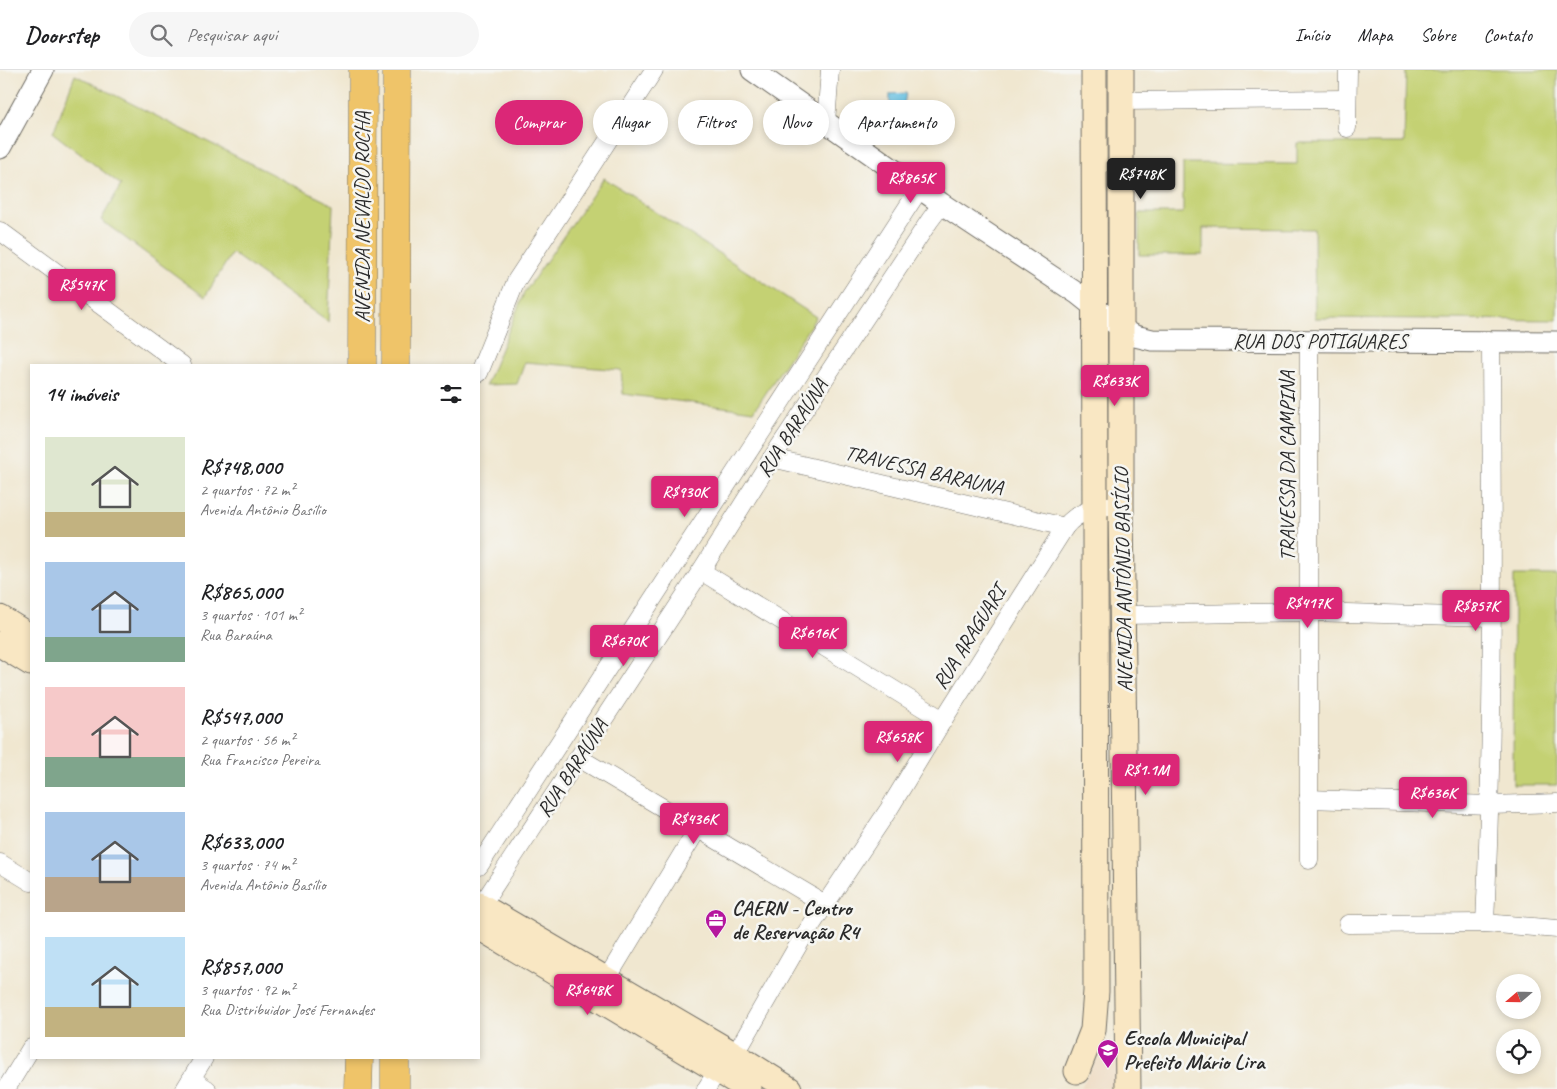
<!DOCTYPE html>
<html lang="pt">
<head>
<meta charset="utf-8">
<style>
	body { margin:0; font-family:Caveat,sans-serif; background:#f6f6f6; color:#202124; height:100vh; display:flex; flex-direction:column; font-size:19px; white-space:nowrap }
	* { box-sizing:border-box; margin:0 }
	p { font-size:16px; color:#757577 }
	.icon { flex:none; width:28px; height:28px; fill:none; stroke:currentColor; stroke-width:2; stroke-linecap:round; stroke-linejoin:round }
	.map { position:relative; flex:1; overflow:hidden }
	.sheet { position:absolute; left:30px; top:294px; width:450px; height:695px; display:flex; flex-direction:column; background:#fff; border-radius:0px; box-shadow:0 2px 8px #0003 }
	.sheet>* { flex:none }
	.top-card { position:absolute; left:495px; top:30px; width:475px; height:45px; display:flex; gap:10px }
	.needle { width:32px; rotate:250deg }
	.tools { position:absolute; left:1496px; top:904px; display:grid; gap:10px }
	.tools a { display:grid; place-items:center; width:45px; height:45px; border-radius:50%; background:#fff; box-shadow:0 2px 8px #0003; font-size:25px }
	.price { position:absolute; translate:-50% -42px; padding:0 11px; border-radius:5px; background:#db2777; color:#fff; font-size:16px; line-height:32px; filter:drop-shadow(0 1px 2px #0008) }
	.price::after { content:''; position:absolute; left:50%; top:30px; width:15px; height:11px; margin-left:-8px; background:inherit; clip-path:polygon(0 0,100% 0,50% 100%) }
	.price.current { background:#222; color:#fff }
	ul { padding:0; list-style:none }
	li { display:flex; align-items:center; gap:15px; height:125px; padding:0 15px }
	li span { display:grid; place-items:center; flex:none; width:140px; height:100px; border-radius:0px; color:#555 }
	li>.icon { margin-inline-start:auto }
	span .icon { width:60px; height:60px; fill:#fffc; stroke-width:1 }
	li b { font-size:21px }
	h2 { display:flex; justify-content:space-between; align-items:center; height:60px; padding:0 15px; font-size:21px }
	.pill { padding:0 18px; border-radius:22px; background:#fff; box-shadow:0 2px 8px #0003; font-size:18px; line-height:45px }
	.pill.current { background:#db2777; color:#fff }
	header { display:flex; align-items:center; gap:30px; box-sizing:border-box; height:70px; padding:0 25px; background:#fff; border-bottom:1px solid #e0e0e0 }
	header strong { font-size:24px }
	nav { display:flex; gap:28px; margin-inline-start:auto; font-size:18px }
	.search { width:350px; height:45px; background:#f6f6f6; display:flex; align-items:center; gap:12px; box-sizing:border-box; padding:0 18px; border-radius:28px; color:#757577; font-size:19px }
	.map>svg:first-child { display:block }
</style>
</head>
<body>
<header>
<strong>Doorstep</strong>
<div class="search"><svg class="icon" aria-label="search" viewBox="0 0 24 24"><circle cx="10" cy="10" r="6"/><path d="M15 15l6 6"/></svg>Pesquisar aqui</div>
<nav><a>Início</a><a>Mapa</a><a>Sobre</a><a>Contato</a></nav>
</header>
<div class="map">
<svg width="1557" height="1019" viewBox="0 0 1557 1019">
	<rect width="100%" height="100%" fill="#f6f6f2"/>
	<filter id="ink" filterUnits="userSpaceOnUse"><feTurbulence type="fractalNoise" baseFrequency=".02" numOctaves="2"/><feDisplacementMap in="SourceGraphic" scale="10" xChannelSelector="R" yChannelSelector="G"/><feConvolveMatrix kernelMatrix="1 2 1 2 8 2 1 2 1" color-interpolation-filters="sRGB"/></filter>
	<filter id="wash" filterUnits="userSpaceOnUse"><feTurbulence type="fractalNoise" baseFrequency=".0096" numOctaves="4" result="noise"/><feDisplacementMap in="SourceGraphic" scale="20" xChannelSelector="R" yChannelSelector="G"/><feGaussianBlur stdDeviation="1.12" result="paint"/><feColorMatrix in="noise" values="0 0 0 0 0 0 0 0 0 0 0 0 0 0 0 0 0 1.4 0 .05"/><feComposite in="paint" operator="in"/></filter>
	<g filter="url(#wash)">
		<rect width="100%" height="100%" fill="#f0e7d0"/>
		<!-- built -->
		<polygon fill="#edd7bb" points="1105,973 1124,980 1125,1019 1080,1019"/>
		<!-- green -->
		<g fill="#c4d173" stroke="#787e4f">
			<polygon points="1406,0 1557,0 1557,250 1315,248 1314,159 1203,158 1203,185 1139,185 1139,143 1183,143 1183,93 1297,94 1297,73 1404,73"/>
			<polygon points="75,5 333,135 328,252 232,183 205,227 101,150 121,115 53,63"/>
			<polygon points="604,108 816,247 754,341 623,324 621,300 525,292 517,314 486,315 524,223"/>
			<polygon points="1514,505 1557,505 1557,715 1513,715"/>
		</g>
		<!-- water -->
		<polygon fill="#68c4e6" stroke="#4a7888" points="906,23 902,44 890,42 890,24"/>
	</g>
	<g filter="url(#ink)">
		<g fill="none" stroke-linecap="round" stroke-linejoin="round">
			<!-- minor casing -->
			<g stroke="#706d65" stroke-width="19">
				<g id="minor">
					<polyline points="1121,31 1347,29"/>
					<polyline points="826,52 830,0"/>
					<polyline points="1347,58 1348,0"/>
					<polyline points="0,161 182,295"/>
					<polyline points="1309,271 1309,790"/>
					<polyline points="479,303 516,211 654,0"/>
					<polyline points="772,388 1065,457"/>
					<polyline points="701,501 943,650"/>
					<polyline points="1124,545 1310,542 1493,547"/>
					<polyline points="579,688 825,834"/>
					<polyline points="1308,729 1490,735 1557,733"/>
					<polyline points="0,793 31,812"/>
					<polyline points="479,796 920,118"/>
					<polyline points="481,836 701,501 772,388 930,150 942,134"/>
					<path d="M 1485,853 C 1494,659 1492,466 1491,272"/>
					<polyline points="1348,854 1485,853 1557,859"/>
					<polyline points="606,910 698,758"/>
					<path d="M 735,985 L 800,872 L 889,739 L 943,650 L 1065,457 C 1079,439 1101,437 1121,434"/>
					<polyline points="191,1009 207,1019"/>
					<polyline points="6,1019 31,978"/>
					<polyline points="185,1019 204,988"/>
					<polyline points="706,1019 718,1000"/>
				</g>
			</g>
			<!-- tertiary casing -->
			<g stroke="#706d65" stroke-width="23">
				<g id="tertiary">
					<polyline points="752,0 942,134 1078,224 1122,259 1135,266 1152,270 1557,272"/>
					<polyline points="0,78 43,0"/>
				</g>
			</g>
			<!-- secondary casing -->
			<g stroke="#706d65" stroke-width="27">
				<g id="secondary">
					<polyline points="1121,0 1121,434 1128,1019"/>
					<polyline points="0,548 31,567"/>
					<polyline points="0,574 31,593"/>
					<polyline points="479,835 735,985 789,1019"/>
					<polyline points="479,857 749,1019"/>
					<polyline points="1077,1001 1093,960 1096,921 1094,0"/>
				</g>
			</g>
			<!-- trunk casing -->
			<g stroke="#706d65" stroke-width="29">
				<g id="trunk">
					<polyline points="362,295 363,0"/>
					<polyline points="396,295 397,0"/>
					<polyline points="358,1019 359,988"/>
					<polyline points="395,1019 395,988"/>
				</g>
			</g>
			<!-- minor -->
			<use href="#minor" stroke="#fff" stroke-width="18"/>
			<!-- tertiary -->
			<use href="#tertiary" stroke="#fff" stroke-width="21"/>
			<!-- secondary -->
			<use href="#secondary" stroke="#f9e7c3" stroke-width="25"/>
			<!-- trunk -->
			<use href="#trunk" stroke="#efc469" stroke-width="28"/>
		</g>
	</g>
	<!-- icons -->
	<defs>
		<g id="office-pin" transform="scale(1.125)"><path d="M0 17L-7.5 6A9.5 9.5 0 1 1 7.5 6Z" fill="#b5179e" stroke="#f6f6f2"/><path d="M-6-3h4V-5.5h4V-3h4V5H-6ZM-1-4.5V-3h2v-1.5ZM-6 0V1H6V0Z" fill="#fff"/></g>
		<g id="school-pin" transform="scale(1.125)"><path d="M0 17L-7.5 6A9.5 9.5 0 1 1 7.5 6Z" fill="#b5179e" stroke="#f6f6f2"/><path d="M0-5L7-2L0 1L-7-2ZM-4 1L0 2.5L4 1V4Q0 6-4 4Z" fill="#fff"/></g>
	</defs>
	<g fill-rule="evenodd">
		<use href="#office-pin" x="716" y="850"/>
		<use href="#school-pin" x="1108" y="980"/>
	</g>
	<g text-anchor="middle" stroke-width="5" stroke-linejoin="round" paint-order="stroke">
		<!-- street labels -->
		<g font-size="21" fill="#2b2b2b" stroke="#f6f6f2">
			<text transform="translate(362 147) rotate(-90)" y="7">AVENIDA NEVALDO ROCHA</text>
			<text x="1320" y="278">RUA DOS POTIGUARES</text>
			<text transform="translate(792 358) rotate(-57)" y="7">RUA BARAÚNA</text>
			<text transform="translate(1287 396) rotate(-90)" y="7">TRAVESSA DA CAMPINA</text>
			<text transform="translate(924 400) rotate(13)" y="7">TRAVESSA BARAUNA</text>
			<text transform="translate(1123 510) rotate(-91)" y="7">AVENIDA ANTÔNIO BASÍLIO</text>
			<text transform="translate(969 567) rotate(-58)" y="7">RUA ARAGUARI</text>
			<text transform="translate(572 698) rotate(-57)" y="7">RUA BARAÚNA</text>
		</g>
		<!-- poi labels -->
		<g font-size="21" font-weight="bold" fill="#2b2b2b" stroke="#f6f6f2" text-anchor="start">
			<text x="732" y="845">CAERN - Centro<tspan x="732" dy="24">de Reservação R4</tspan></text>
			<text x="1124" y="975">Escola Municipal<tspan x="1124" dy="24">Prefeito Mário Lira</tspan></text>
		</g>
	</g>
</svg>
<div class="tools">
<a><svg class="needle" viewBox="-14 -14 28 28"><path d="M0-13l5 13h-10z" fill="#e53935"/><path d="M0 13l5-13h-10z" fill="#757577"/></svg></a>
<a><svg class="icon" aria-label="locate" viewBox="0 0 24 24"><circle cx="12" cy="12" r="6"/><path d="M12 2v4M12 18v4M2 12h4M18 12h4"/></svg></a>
</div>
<b class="price current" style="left:1141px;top:130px">R$748K</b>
<b class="price" style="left:911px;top:134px">R$865K</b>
<b class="price" style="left:82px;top:241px">R$547K</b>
<b class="price" style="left:1115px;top:337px">R$633K</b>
<b class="price" style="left:685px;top:448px">R$930K</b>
<b class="price" style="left:1308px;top:559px">R$417K</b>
<b class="price" style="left:1476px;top:562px">R$857K</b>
<b class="price" style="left:813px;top:589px">R$616K</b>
<b class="price" style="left:624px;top:597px">R$670K</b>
<b class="price" style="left:898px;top:693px">R$658K</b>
<b class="price" style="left:1146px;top:726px">R$1.1M</b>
<b class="price" style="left:1433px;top:749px">R$636K</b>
<b class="price" style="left:694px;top:775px">R$436K</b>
<b class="price" style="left:588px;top:946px">R$648K</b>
<div class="top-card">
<a class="pill current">Comprar</a>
<a class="pill">Alugar</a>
<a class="pill">Filtros</a>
<a class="pill">Novo</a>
<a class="pill">Apartamento</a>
</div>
<section class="sheet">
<h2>14 imóveis<svg class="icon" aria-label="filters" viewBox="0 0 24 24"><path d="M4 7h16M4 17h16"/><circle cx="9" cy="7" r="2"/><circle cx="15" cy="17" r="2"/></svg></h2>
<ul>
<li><span style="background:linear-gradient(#dfe7d0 75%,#c2b280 0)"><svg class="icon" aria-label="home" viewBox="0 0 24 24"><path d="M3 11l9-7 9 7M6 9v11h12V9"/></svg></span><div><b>R$748,000</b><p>2 quartos · 72 m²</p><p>Avenida Antônio Basílio</p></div></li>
<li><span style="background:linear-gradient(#a9c7e8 75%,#7fa58c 0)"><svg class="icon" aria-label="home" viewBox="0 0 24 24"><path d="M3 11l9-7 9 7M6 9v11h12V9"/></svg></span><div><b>R$865,000</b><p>3 quartos · 101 m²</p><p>Rua Baraúna</p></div></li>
<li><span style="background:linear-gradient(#f6c9c9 70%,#7fa58c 0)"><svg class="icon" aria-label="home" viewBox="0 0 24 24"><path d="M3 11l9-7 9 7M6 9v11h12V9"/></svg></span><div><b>R$547,000</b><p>2 quartos · 56 m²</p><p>Rua Francisco Pereira</p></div></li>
<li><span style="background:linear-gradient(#a9c7e8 65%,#b9a48a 0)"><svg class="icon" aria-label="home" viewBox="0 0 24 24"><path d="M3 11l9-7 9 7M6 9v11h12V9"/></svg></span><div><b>R$633,000</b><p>3 quartos · 74 m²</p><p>Avenida Antônio Basílio</p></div></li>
<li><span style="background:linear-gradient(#bfe0f5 70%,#c2b280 0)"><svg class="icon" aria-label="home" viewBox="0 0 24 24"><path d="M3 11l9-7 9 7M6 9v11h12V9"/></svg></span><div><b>R$857,000</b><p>3 quartos · 92 m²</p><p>Rua Distribuidor José Fernandes</p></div></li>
</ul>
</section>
</div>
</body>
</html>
